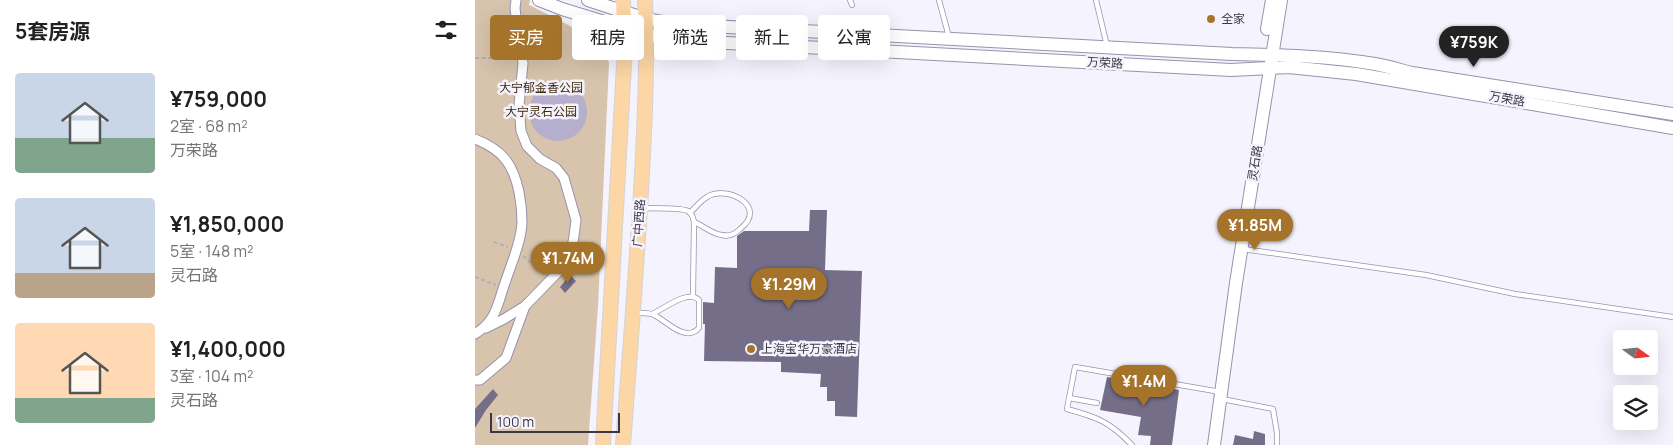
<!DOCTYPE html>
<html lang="zh">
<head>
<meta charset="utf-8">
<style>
	body { margin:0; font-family:Manrope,"Noto Sans SC",sans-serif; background:#f6f6f6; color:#202124; height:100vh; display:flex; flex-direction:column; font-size:19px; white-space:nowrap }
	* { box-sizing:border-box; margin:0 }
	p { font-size:16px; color:#757577 }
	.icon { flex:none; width:28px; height:28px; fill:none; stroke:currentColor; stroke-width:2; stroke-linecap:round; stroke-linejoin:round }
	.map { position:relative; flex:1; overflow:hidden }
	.drawer { display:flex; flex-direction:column; background:#fff; width:475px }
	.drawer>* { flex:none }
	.hud { position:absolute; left:15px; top:15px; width:475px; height:45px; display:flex; gap:10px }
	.needle { width:32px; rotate:105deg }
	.controls { position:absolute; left:1138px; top:330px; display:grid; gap:10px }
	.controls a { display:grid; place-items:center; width:45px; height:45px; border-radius:5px; background:#fff; box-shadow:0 5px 20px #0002; font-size:25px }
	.scale { position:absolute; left:15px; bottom:12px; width:130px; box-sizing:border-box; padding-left:5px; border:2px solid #3b3844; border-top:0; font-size:14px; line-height:18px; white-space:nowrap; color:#3b3844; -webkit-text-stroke:4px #f5f3fe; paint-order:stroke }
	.price { position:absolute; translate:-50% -42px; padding:0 11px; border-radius:18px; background:#a6732b; color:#fff; font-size:16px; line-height:32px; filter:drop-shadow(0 1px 2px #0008) }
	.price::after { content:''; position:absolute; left:50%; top:30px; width:15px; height:11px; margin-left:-8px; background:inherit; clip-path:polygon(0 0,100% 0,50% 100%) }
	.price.active { background:#222; color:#fff }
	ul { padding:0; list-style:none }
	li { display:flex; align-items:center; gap:15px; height:125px; padding:0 15px }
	li span { display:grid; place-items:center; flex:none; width:140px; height:100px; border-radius:5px; color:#555 }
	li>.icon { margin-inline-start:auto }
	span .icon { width:60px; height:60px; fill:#fffc; stroke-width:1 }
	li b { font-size:21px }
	h2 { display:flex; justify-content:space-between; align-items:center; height:60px; padding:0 15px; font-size:21px }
	.tag { padding:0 18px; border-radius:5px; background:#fff; box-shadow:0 5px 20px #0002; font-size:18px; line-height:45px }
	.tag.active { background:#a6732b; color:#fff }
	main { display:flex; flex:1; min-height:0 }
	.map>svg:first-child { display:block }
</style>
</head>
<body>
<main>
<section class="drawer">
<h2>5套房源<svg class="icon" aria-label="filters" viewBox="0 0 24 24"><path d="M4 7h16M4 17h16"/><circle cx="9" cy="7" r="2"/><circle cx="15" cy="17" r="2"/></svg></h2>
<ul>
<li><span style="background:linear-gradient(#c9d6e8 65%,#7fa58c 0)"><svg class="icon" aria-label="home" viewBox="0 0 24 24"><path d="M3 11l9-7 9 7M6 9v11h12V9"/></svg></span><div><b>¥759,000</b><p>2室 · 68 m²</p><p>万荣路</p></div></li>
<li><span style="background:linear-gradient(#c9d6e8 75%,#b9a48a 0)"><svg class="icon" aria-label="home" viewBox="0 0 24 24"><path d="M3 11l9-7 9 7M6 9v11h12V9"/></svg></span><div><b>¥1,850,000</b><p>5室 · 148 m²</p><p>灵石路</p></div></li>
<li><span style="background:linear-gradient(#ffd9b3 75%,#7fa58c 0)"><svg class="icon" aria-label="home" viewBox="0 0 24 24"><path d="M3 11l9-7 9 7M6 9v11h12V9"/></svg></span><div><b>¥1,400,000</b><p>3室 · 104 m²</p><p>灵石路</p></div></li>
</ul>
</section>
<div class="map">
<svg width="1198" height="445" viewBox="0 0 1198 445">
	<rect width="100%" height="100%" fill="#f5f3fe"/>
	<!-- green -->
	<path fill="#d8c4ac" d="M 0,0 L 55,0 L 54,5 C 72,14 121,37 130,52 C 132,55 133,60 134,63 L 123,306 L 113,445 L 0,445 Z"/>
	<!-- water -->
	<circle fill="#b5aecc" cx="83" cy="112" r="29"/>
	<!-- building -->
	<g fill="#756e89">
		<polygon points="335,210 352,210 350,270 387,271 382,417 360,416 360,401 352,401 352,387 345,387 346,374 306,372 306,362 229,361 230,324 228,324 228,302 239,303 240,267 262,268 262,236 269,231 334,231"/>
		<polygon points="95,275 101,281 90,293 85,287"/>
		<polygon points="632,377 704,390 697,445 675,445 676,436 663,435 666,417 625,410"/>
		<polygon points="18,389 23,395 11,410 0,428 0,409"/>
		<polygon points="779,431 790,434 790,445 758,445 760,435 778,439"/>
	</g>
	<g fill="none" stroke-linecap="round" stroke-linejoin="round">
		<!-- service casing -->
		<g stroke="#9892ac" stroke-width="6">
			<g id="service">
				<polyline points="375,0 377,5"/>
				<polyline points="464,0 474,37"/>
				<polyline points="621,0 632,46"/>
				<path d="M 167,208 C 177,209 204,207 213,211 C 218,214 218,218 219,222 L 218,296"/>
				<path d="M 215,213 C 220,208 226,200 232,197 C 252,184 294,207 265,229 C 260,234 254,237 247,235 C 237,234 229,226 219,222"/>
				<polyline points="768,249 951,275 1040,294 1198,317"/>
				<path d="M 160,313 C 166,313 174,312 179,315 C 192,321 210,343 224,328 L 224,300 C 213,289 189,309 177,314"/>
				<polyline points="594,398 622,403"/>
				<polyline points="747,399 798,409 802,433 802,445"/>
				<path d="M 657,445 C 635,422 622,417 592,409 L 600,367 L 740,391"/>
			</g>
		</g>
		<!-- minor casing -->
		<g stroke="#9892ac" stroke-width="11">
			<g id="minor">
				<path d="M 0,139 C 28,150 38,164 44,192 C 46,202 47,213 47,223 C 46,243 36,264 30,283 C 22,305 22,320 0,334"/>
				<polyline points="11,328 29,319 50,306"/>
				<polyline points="0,380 5,380 31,358 50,306 86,269 96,253 99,236 101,220 89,178 81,168 65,159 52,146 46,131 44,105 48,63 43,36 40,8 41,0"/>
			</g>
		</g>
		<!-- secondary casing -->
		<g stroke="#9892ac" stroke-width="14">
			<g id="secondary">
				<polyline points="64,0 87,9 172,35 198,40 756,70 814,67 881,74 1198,128"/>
				<path d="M 113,0 L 171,19 L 198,24 L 757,54 C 805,55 853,56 900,64 C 912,66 925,70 937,73 L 1198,114"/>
				<polyline points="792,29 797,0"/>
				<polyline points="739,445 761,283 806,0"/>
			</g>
		</g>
		<!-- primary casing -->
		<g stroke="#d4d3d6" stroke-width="16">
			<g id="primary">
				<polyline points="128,445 150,46 148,0"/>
				<path d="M 148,445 C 154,366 160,288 165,209 C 169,139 173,70 170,0"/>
			</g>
		</g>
		<!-- path -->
		<g stroke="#b1afba" stroke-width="2" stroke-dasharray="4 2.5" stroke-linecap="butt">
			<polyline points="0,58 38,58"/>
			<polyline points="19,242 33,247"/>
			<polyline points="48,256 69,274"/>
			<polyline points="0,277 21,285"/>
		</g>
		<!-- service -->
		<use href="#service" stroke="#fff" stroke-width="4.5"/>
		<!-- minor -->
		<use href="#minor" stroke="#fff" stroke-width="9"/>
		<!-- secondary -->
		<use href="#secondary" stroke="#fff" stroke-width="12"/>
		<!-- primary -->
		<use href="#primary" stroke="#fcd6a4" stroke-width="14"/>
	</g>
	<!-- markers -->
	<g fill="#a6732b" stroke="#f5f3fe" stroke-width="2">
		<circle cx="736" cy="19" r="5"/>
		<circle cx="276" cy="349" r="5"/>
	</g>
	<g text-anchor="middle" stroke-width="5" stroke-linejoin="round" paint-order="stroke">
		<!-- poi labels -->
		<g font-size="12" fill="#3b3844" stroke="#f5f3fe" text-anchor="start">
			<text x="746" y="23">全家</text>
			<text x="286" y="353">上海宝华万豪酒店</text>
		</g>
		<!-- street labels -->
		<g font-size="12" fill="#3b3844" stroke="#f5f3fe">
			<text transform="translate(630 63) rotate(3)" y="4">万荣路</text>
			<text transform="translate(1032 99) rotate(10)" y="4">万荣路</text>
			<text transform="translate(780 163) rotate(-81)" y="4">灵石路</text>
			<text transform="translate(164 223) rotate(-86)" y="4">广中西路</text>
		</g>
		<!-- park labels -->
		<g font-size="12" fill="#412a08" stroke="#f5f3fe">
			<text x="66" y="92">大宁郁金香公园</text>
			<text x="66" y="116">大宁灵石公园</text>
		</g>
	</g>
</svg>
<div class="controls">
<a><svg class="needle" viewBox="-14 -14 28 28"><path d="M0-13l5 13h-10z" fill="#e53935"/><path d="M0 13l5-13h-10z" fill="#757577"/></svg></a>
<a><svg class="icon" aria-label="layers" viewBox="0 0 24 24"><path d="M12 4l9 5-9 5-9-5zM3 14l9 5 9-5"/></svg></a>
</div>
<div class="scale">100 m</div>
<b class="price active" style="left:999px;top:68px">¥759K</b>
<b class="price" style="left:780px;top:251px">¥1.85M</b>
<b class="price" style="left:93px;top:284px">¥1.74M</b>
<b class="price" style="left:314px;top:310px">¥1.29M</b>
<b class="price" style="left:669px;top:407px">¥1.4M</b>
<div class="hud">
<a class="tag active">买房</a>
<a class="tag">租房</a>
<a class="tag">筛选</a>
<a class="tag">新上</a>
<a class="tag">公寓</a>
</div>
</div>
</main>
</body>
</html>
